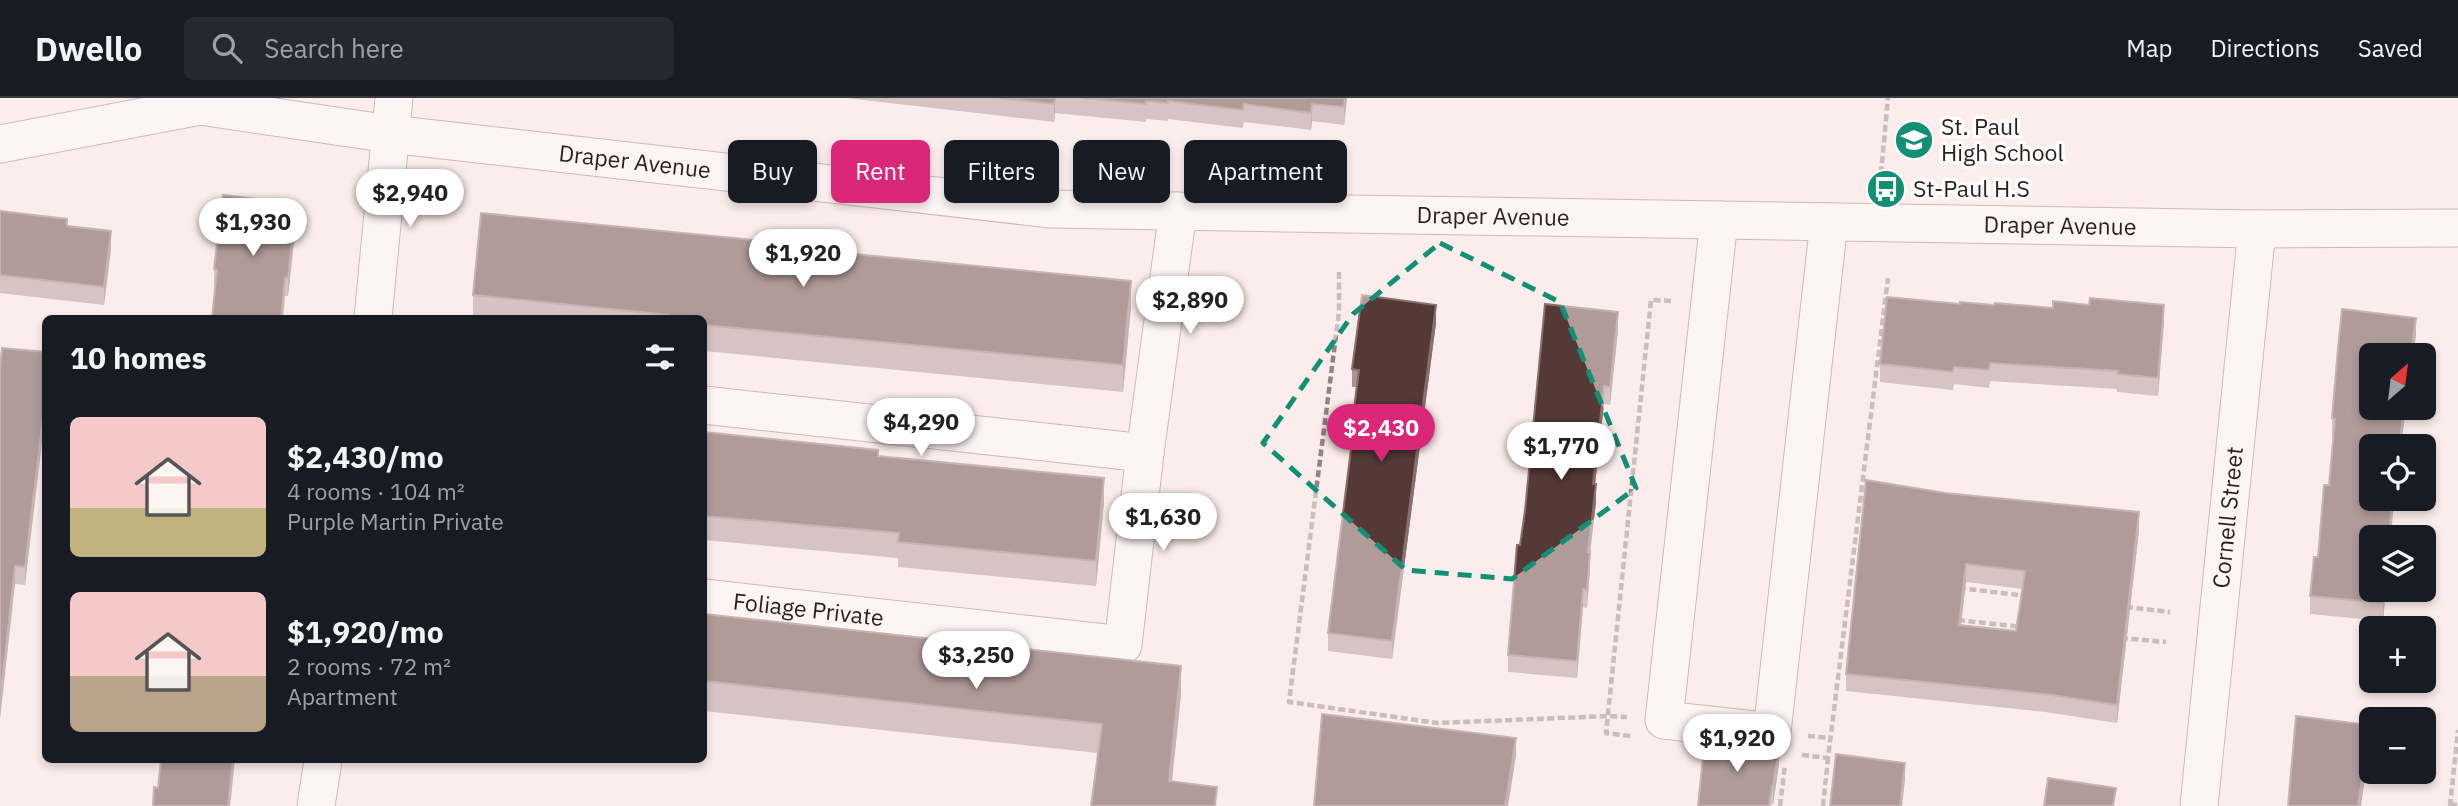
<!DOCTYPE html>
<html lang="en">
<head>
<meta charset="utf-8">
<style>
	body { margin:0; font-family:"IBM Plex Sans",sans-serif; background:#242831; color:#f1f3f6; height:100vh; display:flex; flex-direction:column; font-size:26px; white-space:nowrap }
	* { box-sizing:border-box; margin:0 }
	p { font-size:23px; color:#9ea1a6 }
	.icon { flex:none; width:38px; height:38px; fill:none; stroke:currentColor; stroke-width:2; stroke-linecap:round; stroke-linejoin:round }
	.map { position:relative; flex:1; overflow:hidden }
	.panel { position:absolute; left:42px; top:217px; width:665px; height:448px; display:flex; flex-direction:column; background:#171b24; border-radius:10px; box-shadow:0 4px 10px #0003 }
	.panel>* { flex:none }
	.banner { position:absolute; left:728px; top:42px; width:665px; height:63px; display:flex; gap:14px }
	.needle { width:46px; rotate:28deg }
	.tools { position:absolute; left:2359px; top:245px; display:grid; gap:14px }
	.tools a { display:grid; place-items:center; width:77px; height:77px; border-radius:10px; background:#171b24; box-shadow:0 4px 10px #0003; font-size:35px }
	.price { position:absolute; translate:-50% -60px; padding:0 16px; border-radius:24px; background:#fff; color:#222; font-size:23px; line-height:46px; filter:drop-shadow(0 2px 4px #0008) }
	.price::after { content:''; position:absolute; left:50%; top:42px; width:21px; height:16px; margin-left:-10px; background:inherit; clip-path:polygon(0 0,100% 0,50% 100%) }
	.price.current { background:#db2777; color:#fff }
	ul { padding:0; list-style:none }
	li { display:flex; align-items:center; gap:21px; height:175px; padding:0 28px }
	li span { display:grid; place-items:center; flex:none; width:196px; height:140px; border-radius:10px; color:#555 }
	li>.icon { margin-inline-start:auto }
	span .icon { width:84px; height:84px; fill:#fffc; stroke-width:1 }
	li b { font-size:30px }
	h2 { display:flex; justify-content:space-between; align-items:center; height:84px; padding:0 28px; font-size:30px }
	.chip { padding:0 24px; border-radius:10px; background:#171b24; box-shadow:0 4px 10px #0003; font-size:24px; line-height:63px }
	.chip.current { background:#db2777; color:#fff }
	header { display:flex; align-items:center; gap:42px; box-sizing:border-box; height:98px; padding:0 35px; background:#171b24; border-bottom:2px solid #363941 }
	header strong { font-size:33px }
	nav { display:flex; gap:38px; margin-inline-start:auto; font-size:24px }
	.search { width:490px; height:63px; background:#242831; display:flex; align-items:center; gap:18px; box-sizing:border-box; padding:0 24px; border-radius:10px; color:#9ea1a6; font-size:26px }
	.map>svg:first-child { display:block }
</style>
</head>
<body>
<header>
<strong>Dwello</strong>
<div class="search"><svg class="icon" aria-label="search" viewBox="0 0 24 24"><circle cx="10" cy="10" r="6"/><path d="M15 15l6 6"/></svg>Search here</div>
<nav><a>Map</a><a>Directions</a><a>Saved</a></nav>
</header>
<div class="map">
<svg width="2458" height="708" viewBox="0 0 2458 708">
	<rect width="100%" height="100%" fill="#fbedeb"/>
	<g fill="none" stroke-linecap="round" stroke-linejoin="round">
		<!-- minor casing -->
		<g stroke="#9a7b79" stroke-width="39">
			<g id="minor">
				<path id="s1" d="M 0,46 L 200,8 L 390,36 L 1051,111 L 2257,131 L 2458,130"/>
				<polyline points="1719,122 1664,622 1772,634 1829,124"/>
				<polyline points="373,220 394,0"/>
				<polyline points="704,307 1145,355"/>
				<path id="s2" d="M 704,500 L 1123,547 L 1145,355 L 1178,113"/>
				<polyline points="316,708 323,662"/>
				<path id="s3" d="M 2199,708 L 2257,131"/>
			</g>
		</g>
		<!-- path -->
		<g stroke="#918482" stroke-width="4.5" stroke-dasharray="7 3.5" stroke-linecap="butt">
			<polyline points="1880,86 1888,0"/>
			<polyline points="1339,174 1339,214 1289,604 1438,625 1609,618 1627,619"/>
			<polyline points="1959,490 2027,498"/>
			<polyline points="2126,509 2170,514"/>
			<polyline points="1958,522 2022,529"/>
			<polyline points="2121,540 2166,544"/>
			<polyline points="1630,638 1606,635 1651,202 1673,203"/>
			<polyline points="1808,638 1830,640"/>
			<polyline points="1802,657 1828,660 1888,180"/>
			<polyline points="2450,706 2458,707"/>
			<polyline points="1780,708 1785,667"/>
			<polyline points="1823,708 1828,660"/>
			<polyline points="2450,708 2458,632"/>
		</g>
		<!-- minor -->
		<use href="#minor" stroke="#fff" stroke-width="37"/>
	</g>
	<!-- wall -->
	<g fill="#a89391" fill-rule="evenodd">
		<polygon points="846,0 1347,0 1344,27 1312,23 1311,32 1244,24 1243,30 1168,21 1168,23 1146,21 1146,24 1055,15 1054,24"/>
		<polygon points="0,113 67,128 111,151 104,207 0,195"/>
		<polygon points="296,124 288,198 214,189 214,171"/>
		<polygon points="854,156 1131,209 1123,294 704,253 704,220 473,220 473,197"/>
		<polygon points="1960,206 2164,224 2158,298 2117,294 2117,291 1990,283 1989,290 1954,286 1953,292 1880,284 1880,266"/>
		<polygon points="1436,225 1392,561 1328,553 1328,535 1350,360 1350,342 1356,289 1352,289 1352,271"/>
		<polygon points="1618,232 1610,307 1604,306 1595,386 1596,404 1590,455 1590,472 1587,510 1583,509 1577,580 1508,574 1508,557"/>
		<polygon points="2416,238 2371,310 2406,310 2401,348 2371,401 2394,401 2383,523 2310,516 2310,498 2318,459 2329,387 2334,338 2332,338 2332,320"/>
		<polygon points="46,254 25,487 15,486 0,270"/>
		<polygon points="704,334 878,358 1104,404 1096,488 898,469 898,460 704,442"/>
		<path d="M 1866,382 L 2139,432 L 2117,625 L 2045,614 L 1846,593 L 1846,576 ZM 1966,484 L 2023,491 L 2016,533 L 1961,527 Z"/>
		<polygon points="704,516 1181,597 1172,683 1217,708 1098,655 704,613"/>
		<polygon points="1779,667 1773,706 1772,706 1771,708 1698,708"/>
	</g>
	<!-- shaded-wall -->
	<g fill="#866f6d">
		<polygon points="1055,0 1055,15 1054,24 1054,6"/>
		<polygon points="1345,0 1347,0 1344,27 1344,9"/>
		<polygon points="1312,6 1312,23 1311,32 1311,15"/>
		<polygon points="296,106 296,124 288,198 288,180"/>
		<polygon points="111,133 111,151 104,207 104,189"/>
		<polygon points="285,179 285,197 283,220 281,220"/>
		<polygon points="1131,183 1131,209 1123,294 1123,267"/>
		<polygon points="1436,207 1436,225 1392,561 1392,543"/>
		<polygon points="2164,207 2164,224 2158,298 2158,280"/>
		<polygon points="1618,214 1618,232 1610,307 1610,289"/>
		<polygon points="2416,220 2416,238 2413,257 2411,257"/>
		<polygon points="1604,288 1604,306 1593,404 1593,386"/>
		<polygon points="46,293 46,311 25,487 25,469"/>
		<polygon points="2404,310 2406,310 2401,348 2399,348"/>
		<polygon points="1104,380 1104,404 1096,488 1096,463"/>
		<polygon points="1596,386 1596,404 1590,455 1590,472 1587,510 1588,454"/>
		<polygon points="2392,401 2394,401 2391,439 2389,439"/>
		<polygon points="2139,414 2139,432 2117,625 2117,607"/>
		<polygon points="1966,466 1966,484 1959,544 1959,527"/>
		<polygon points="15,468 15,486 0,621 0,603"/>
		<polygon points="1583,491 1583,509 1577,580 1577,563"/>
		<polygon points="2384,492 2386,492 2383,523 2383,505"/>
		<polygon points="1181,568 1181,597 1169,708 1169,683"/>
		<polygon points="2370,627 2370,645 2361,708 2358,708"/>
		<polygon points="1516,640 1516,658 1508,708 1505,708"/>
		<polygon points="1779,649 1779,667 1773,706 1773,688"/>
		<polygon points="233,662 235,662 230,708 228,708"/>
		<polygon points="1905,665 1905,682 1902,708 1900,708"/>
	</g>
	<!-- building -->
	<g fill="#543937" stroke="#866f6d" stroke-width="2" fill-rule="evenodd">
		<polygon points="999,0 1055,0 1054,6"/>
		<polygon points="1081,0 1345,0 1344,9 1312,6 1311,15 1244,6 1243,12 1168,3 1168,5 1146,3 1146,6"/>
		<polygon points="223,97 296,106 288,180 285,179 281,220 212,220 217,172 214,171"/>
		<polygon points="0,113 67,121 67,128 111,133 104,189 0,177"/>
		<polygon points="481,115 854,152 854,156 1131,183 1123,267 704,227 704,220 669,220 669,217 473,197"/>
		<polygon points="1362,197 1436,207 1392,543 1328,535 1352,343 1350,342 1359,272 1352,271"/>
		<polygon points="1887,199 1960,206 1960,204 1994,207 1995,205 2053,210 2053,203 2089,207 2090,200 2164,207 2158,280 2117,276 2118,273 1990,265 1989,272 1954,269 1953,274 1880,266"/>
		<polygon points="1545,206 1618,214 1610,289 1604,288 1593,386 1596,386 1588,454 1590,454 1587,492 1583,491 1577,563 1508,557 1517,447 1520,447 1525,413"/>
		<polygon points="2342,211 2416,220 2411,257 2371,257 2371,310 2404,310 2399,348 2371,348 2371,401 2392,401 2389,439 2371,439 2371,492 2384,492 2383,505 2310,498 2314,459 2318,459 2324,387 2329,387 2335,321 2332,320 2338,250"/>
		<polygon points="2,250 46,254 46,293 25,469 15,468 0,603 0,270"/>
		<polygon points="704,334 878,352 878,358 1104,380 1096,463 898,444 899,435 704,418"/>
		<path d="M 1866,382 L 1945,395 L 2139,414 L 2117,607 L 2045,596 L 1846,576 ZM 1966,466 L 2025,473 L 2016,533 L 1959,527 Z"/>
		<polygon points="704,516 1181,568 1169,683 1217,689 1215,708 1091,708 1102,626 704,583"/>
		<polygon points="1322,616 1516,640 1505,708 1314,708"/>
		<polygon points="2296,618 2370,627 2358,708 2288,708"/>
		<polygon points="1705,640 1779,649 1773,688 1772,688 1769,708 1698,708"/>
		<polygon points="1836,656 1905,665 1900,708 1830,708"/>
		<polygon points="161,662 233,662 228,708 153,708 154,689 158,690"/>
		<polygon points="2048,680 2116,690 2113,708 2044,708"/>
	</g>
	<!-- marked area -->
	<path d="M0 0H2458V708H0ZM 1440,145 L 1560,204 L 1636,390 L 1512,481 L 1406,472 L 1263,345 L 1353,216 Z" fill="#fbedeb" fill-opacity=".55" fill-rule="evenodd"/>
	<path fill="none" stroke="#129076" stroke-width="5" stroke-dasharray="14 9" stroke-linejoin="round" d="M 1440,145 L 1560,204 L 1636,390 L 1512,481 L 1406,472 L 1263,345 L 1353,216 Z"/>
	<!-- icons -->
	<defs>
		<g id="school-disc" transform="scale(2.0125)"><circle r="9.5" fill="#129076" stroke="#fdfdfd"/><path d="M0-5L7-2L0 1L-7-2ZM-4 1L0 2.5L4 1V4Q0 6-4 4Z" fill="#fff"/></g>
		<g id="bus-disc" transform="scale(2.0125)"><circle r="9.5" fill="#129076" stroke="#fdfdfd"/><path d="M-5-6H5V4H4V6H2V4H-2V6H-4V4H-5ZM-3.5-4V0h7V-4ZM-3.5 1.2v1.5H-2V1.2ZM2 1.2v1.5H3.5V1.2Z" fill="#fff"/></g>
	</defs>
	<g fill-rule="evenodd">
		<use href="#school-disc" x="1914" y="42"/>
		<use href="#bus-disc" x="1886" y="91"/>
	</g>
	<g text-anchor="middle" stroke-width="7" stroke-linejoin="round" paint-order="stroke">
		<!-- poi labels -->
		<g font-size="23" fill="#2b1f1e" stroke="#fdfdfd" text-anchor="start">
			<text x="1941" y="37">St. Paul<tspan x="1941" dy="26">High School</tspan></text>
			<text x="1913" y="99">St-Paul H.S</text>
		</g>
		<!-- street labels -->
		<g font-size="23" fill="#2b1f1e" stroke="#fdfdfd">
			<text dy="8" stroke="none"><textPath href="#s1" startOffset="642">Draper Avenue</textPath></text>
			<text dy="8" stroke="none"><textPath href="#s1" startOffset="1503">Draper Avenue</textPath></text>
			<text dy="8" stroke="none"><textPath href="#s1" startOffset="2070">Draper Avenue</textPath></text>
			<text dy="8" stroke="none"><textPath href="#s3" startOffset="290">Cornell Street</textPath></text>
			<text dy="8" stroke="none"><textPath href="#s2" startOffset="105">Foliage Private</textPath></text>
		</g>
	</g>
</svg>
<div class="tools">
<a><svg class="needle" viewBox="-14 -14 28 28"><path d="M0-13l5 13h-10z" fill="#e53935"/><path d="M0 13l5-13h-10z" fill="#9ea1a6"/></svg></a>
<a><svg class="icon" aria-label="locate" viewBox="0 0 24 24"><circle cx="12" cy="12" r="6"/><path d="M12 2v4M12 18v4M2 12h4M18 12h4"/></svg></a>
<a><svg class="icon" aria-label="layers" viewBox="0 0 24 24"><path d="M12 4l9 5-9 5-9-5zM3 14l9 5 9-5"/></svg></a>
<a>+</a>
<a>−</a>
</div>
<b class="price" style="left:410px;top:131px">$2,940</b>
<b class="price" style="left:253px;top:160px">$1,930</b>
<b class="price" style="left:803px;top:191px">$1,920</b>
<b class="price" style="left:1190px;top:238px">$2,890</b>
<b class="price" style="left:921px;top:360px">$4,290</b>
<b class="price current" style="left:1381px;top:366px">$2,430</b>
<b class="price" style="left:1561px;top:384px">$1,770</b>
<b class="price" style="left:1163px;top:455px">$1,630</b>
<b class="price" style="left:976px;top:593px">$3,250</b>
<b class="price" style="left:1737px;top:676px">$1,920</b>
<div class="banner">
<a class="chip">Buy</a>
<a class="chip current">Rent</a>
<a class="chip">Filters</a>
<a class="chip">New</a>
<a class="chip">Apartment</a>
</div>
<section class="panel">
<h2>10 homes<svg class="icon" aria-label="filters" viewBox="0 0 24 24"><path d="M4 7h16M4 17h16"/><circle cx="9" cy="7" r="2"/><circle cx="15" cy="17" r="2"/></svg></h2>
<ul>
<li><span style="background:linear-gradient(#f6c9c9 65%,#c2b280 0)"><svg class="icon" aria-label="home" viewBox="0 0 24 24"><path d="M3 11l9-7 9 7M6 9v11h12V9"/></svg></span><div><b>$2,430/mo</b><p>4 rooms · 104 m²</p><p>Purple Martin Private</p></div></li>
<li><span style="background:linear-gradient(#f6c9c9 60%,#b9a48a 0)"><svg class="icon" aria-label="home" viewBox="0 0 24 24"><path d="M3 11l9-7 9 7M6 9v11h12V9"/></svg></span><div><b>$1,920/mo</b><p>2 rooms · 72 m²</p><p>Apartment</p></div></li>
</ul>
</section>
</div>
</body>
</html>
